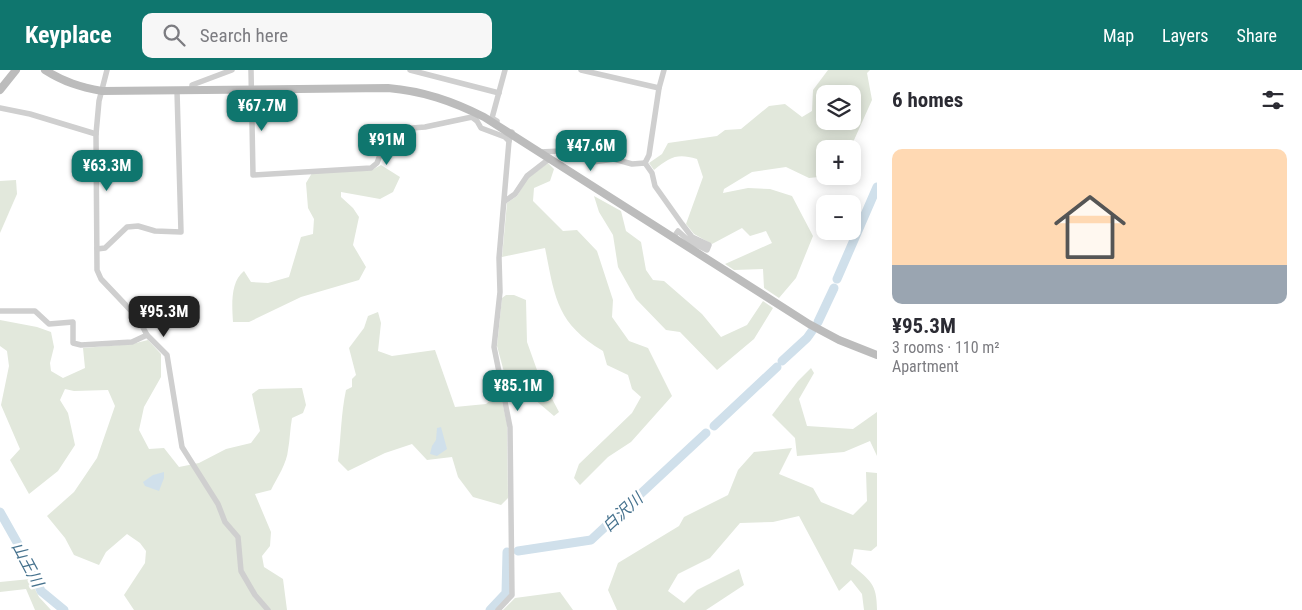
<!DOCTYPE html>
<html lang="en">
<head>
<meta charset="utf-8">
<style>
	body { margin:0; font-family:"Roboto Condensed","Noto Sans JP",sans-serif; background:#f7f7f7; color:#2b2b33; height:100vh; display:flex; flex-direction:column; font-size:19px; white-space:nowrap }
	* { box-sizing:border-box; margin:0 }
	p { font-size:16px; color:#7c7c81 }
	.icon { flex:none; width:28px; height:28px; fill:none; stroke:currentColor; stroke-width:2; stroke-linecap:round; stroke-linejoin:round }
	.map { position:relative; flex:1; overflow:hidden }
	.panel { display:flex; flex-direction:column; background:#fff; width:425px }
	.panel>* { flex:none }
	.tools { position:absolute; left:816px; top:15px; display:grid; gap:10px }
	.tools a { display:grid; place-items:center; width:45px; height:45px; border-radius:10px; background:#fff; box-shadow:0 2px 12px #0003; font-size:25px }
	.price { position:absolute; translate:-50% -42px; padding:0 11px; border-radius:10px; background:#0f766e; color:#fff; font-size:16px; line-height:32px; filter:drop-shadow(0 1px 2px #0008) }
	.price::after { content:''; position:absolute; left:50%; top:30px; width:15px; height:11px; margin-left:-8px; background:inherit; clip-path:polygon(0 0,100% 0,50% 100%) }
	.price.active { background:#222; color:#fff }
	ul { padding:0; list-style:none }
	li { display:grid; align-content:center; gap:10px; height:265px; padding:0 15px }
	li span { display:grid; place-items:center; height:155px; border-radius:10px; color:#555 }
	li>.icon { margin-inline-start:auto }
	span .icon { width:90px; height:90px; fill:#fffc; stroke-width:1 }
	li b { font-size:21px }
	h2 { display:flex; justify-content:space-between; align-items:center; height:60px; padding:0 15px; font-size:21px }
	header { display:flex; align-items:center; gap:30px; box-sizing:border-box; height:70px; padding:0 25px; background:#0f766e; color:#fff }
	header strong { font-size:24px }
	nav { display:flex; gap:28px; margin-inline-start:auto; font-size:18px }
	.search { width:350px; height:45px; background:#f7f7f7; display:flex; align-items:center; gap:12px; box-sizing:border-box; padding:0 18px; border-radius:10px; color:#7c7c81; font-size:19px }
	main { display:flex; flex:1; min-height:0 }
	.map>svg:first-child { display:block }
</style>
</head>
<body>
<header>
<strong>Keyplace</strong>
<div class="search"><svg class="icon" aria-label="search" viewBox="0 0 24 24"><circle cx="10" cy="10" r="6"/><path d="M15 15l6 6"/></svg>Search here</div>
<nav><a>Map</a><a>Layers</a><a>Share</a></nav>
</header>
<main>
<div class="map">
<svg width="877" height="540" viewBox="0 0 877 540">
	<rect width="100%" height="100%" fill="#fff"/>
	<!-- green -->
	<g fill="#e2e8dc" fill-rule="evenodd">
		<path d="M 828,0 L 870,0 L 867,3 L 872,30 L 850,79 L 825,79 L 825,106 L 828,106 L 809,108 L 786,97 L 752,102 L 724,119 L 723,123 L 748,118 L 770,119 L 792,126 L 813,166 L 796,208 L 779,228 L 764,218 L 763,199 L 734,200 L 725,194 L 772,173 L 766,161 L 750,166 L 742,158 L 712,174 L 694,164 L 686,154 L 703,107 L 697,89 C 677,83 670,87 654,100 L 649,93 L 662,84 L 668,73 L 717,66 L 725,60 L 741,59 L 769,36 L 785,34 L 802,47 L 812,41 L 813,20 ZM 825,24 L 852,24 L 852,51 L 825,51 Z"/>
		<path d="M 548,93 L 554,99 L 550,111 L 534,118 L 533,131 L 563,161 L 577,160 L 597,181 L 613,230 L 612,247 L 629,271 L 648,278 L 672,326 L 631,372 L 608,387 L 580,415 L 574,408 L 579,394 L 632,343 L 641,327 L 632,319 L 628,305 L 607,295 L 603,281 C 556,253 555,227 545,178 L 502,187 L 507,133 L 517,126 L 528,108 Z"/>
		<path d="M 381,95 L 400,107 L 393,122 L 380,129 L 341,122 L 341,127 L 353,138 L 359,147 L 353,175 L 366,197 L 359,210 L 301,227 L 249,252 L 233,252 C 232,236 230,212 244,201 L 251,212 L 268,213 L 289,207 L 301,167 L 313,164 L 314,149 L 308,138 L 306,113 L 312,103 L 372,100 Z"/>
		<polygon points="16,110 17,124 0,163 0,111"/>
		<polygon points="594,126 621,141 626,161 641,172 646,200 653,210 664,211 702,244 721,267 747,255 763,231 773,238 754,269 717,300 680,262 666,260 636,229 618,197 613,165 599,142"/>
		<polygon points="506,225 514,225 526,230 527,272 537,300 559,342 554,346 534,329 525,312 519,313 508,330 504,302 497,276 502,228"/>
		<path d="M 378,242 L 381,253 L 378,281 L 392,286 L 435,280 L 455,337 L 486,334 L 500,322 L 507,354 L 508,428 L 501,435 L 473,427 L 458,407 L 452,387 L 427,390 L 412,374 L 385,383 L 348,401 L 338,391 C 341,367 341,343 346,320 L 352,317 L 352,309 L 356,305 L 349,278 L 364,258 L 368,246 Z"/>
		<path d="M 0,250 L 37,257 L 51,262 L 54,277 L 50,293 L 51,301 L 63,308 L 85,298 L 83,278 L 132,274 L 148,270 L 161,284 L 161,307 L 144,337 L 139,360 L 149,379 L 164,378 L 179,397 L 199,393 L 226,379 L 251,373 L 260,361 L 252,324 L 259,319 L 302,318 L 306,335 L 303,343 L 292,348 C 290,359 290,369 288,380 C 287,393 277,408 271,420 L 255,424 L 271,462 L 270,476 L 262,486 L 264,497 L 283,509 L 287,540 L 134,540 L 124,525 L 145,493 L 146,481 L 140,473 L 127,464 L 106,482 L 99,495 L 74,485 L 65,468 L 47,446 L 74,422 L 97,388 L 115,336 L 108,320 L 74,321 L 65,319 L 60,330 L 68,343 L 75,375 L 58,401 L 29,424 L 10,390 L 20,379 L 1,335 L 9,296 L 7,281 L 0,276 Z"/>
		<polygon points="811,298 814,303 799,329 807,356 853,359 877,342 877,386 870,371 844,382 797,386 795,368 772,345 798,311"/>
		<path d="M 792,378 L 779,404 L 813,418 L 821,432 L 853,445 L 867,431 L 866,402 L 877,403 L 877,476 L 871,481 L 854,479 L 851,494 C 870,511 877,513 877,540 L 864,540 L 862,524 L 851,510 L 839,521 L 799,446 L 773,452 L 740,453 L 710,488 L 678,504 L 668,521 L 684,533 L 697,520 L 739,499 L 744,515 L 706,540 L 617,540 L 608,520 L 618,493 L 679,456 L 684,447 L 728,425 L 738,400 L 754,382 Z"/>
		<polygon points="30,509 39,527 51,540 35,540 26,519 0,522 0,512"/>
		<polygon points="560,522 573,540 503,540 515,528"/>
	</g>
	<!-- water -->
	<g fill="#d0e0eb">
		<polygon points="441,357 447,379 437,386 430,384 432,376 436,370 437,358"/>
		<polygon points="164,402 164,408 159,421 145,416 143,412 153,405"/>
	</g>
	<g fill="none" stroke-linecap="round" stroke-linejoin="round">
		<!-- river -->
		<g stroke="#d0e0eb" stroke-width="9">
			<polyline points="837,209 877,117"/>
			<polyline points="818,252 834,218"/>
			<polyline points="782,291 807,268 812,261"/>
			<polyline points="714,356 777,297"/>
			<polyline points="0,442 31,497 41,521 64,540"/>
			<polyline points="518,481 591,470 706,363"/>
			<polyline points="490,540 506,523 507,482"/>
		</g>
		<!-- street -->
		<g stroke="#cfcfcf" stroke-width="5.5">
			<polyline points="107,0 99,31 96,64 97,200 101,209 138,248 147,265 167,285 182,377 218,434 225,452 238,467 241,501 255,525 268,540"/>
			<polyline points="251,0 253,105 371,98 377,93 385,72 399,59 425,57 472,47 477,51 481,58 505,67 509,71"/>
			<polyline points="410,0 499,23"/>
			<polyline points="581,0 659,18"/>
			<polyline points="192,21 192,15 232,0"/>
			<polyline points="0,38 30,44 96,64"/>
			<polyline points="497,51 492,48 505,0"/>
			<polyline points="540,82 561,81 593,92 614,89 632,94 645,93"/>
			<polyline points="645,93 652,103 655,116 682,154 692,167 709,175 707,180 689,171 678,161 673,168"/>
			<polyline points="645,93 649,85 659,18 664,0"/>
			<polyline points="505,131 515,124 527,106 549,89"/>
			<polyline points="97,179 105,178 127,157 138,156 155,161 181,162 177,21"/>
			<polyline points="0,241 35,241 49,254 73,252 73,273 81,275 132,272 147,265"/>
			<polyline points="498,540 512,525 510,357 494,277 500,222 499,188 509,71 512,62"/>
		</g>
		<!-- secondary -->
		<g stroke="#bcbcbc" stroke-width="8">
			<path d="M 45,0 C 64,12 80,17 102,21 L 388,18 C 423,21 452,31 484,47 L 809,254 L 839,270 L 877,285"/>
			<polyline points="0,20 16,0"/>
		</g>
	</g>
	<g text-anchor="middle" stroke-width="5" stroke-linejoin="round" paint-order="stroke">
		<!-- water labels -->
		<g font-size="16" font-style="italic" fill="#46728e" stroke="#fff">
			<text transform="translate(622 442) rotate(-43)" y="6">白沢川</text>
			<text transform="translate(28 494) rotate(62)" y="6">山王川</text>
		</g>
	</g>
</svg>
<div class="tools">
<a><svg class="icon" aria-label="layers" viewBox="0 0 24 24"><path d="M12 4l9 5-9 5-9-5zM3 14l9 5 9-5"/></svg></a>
<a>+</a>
<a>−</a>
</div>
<b class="price" style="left:262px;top:62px">¥67.7M</b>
<b class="price" style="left:387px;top:96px">¥91M</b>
<b class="price" style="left:591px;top:102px">¥47.6M</b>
<b class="price" style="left:107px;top:122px">¥63.3M</b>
<b class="price active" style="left:164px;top:268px">¥95.3M</b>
<b class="price" style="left:518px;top:342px">¥85.1M</b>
</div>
<section class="panel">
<h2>6 homes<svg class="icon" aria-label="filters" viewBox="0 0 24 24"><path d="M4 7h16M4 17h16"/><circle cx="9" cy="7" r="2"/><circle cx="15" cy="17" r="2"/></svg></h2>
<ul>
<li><span style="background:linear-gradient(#ffd9b3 75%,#9aa5b1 0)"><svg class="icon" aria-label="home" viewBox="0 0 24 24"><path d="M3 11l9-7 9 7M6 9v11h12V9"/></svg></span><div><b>¥95.3M</b><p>3 rooms · 110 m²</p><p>Apartment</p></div></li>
</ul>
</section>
</main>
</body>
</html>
